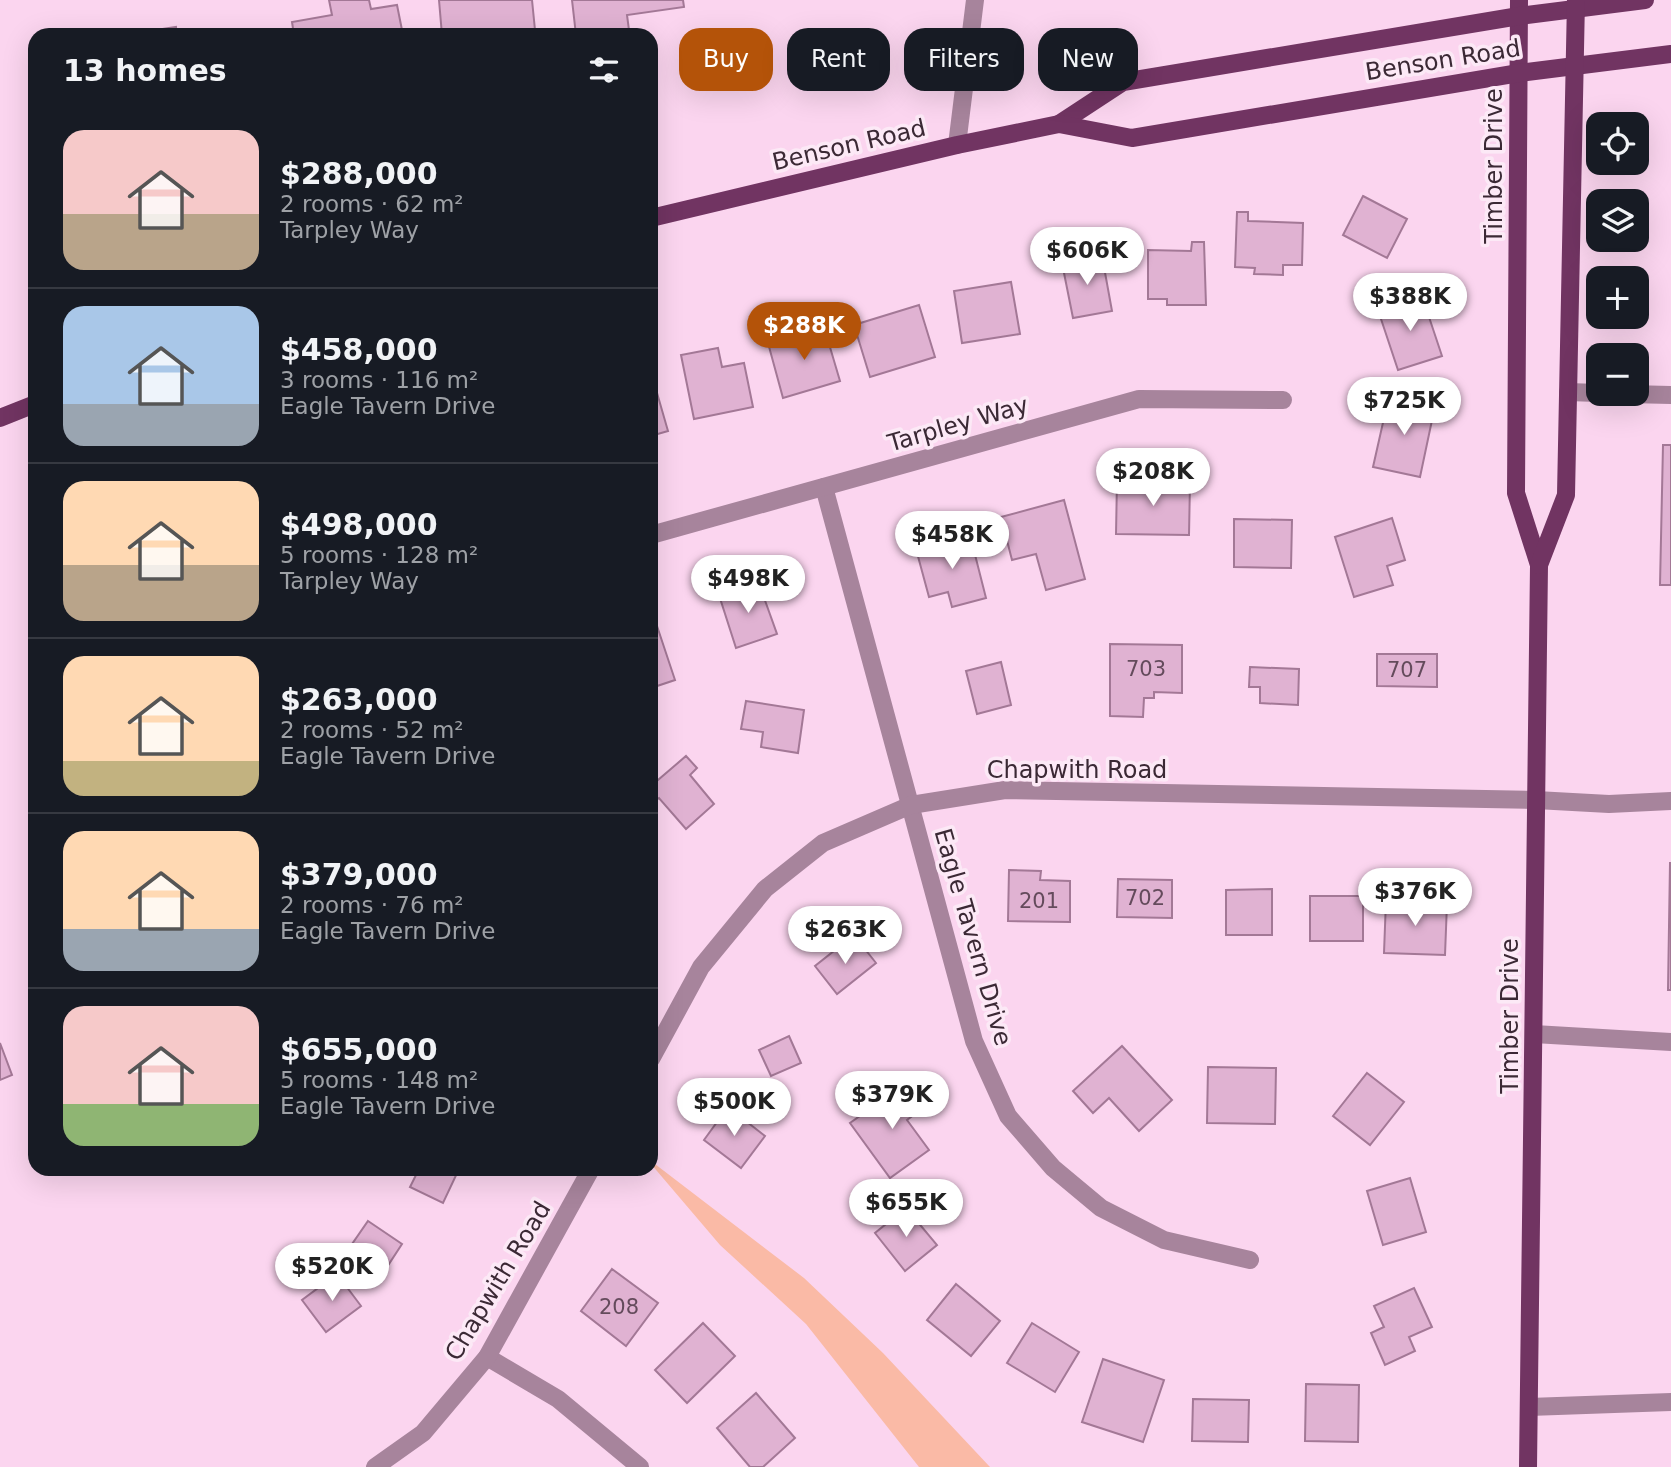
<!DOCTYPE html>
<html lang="en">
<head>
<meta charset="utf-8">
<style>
	body { margin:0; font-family:"DejaVu Sans",sans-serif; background:#20242c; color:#f1f3f6; height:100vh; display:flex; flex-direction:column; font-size:26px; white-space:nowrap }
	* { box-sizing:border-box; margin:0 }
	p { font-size:23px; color:#9ea1a6 }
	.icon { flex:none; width:38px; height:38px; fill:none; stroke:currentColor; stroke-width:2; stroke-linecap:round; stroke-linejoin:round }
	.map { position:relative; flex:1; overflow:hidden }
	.drawer { position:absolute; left:28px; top:28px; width:630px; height:1148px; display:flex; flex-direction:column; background:#171b24; border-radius:21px; box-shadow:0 7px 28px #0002 }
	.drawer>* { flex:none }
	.hud { position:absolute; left:679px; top:28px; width:665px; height:63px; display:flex; gap:14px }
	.fabs { position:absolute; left:1586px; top:112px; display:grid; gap:14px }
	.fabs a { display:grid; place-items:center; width:63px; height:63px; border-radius:14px; background:#171b24; box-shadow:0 7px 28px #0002; font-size:35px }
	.price { position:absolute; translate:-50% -60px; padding:0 16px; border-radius:24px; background:#fff; color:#222; font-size:23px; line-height:46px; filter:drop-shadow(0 2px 4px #0008) }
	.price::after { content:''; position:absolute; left:50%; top:42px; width:21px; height:16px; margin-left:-10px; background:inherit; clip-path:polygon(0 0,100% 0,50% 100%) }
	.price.current { background:#b45309; color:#fff }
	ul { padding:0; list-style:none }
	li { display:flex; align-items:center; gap:21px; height:175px; padding:0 35px }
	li+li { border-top:2px solid #363941 }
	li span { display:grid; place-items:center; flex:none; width:196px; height:140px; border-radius:21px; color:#555 }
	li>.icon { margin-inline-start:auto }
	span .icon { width:84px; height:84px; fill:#fffc; stroke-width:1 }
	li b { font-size:30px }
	h2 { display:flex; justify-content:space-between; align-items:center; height:84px; padding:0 35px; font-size:30px }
	.tag { padding:0 24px; border-radius:21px; background:#171b24; box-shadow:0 7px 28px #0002; font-size:24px; line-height:63px }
	.tag.current { background:#b45309; color:#fff }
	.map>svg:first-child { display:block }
</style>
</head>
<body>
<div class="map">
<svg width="1671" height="1467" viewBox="0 0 1671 1467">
	<rect width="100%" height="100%" fill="#fbd5ef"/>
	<!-- green -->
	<polygon fill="#fabaa6" points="651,1161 804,1278 883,1353 990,1467 919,1467 806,1324 720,1245 651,1164"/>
	<!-- building -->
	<g fill="#e0b2d2" stroke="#a37896" stroke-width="2">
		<polygon points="329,0 369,0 371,9 397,5 403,35 294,35 292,22 332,15"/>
		<polygon points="439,0 532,0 535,30 491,35 442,35"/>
		<polygon points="572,0 683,0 684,7 627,15 629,30 576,35"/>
		<polygon points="176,27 177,35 150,35 149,31"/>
		<polygon points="1363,196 1407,219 1387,258 1343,235"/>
		<polygon points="1237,212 1248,212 1248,221 1303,223 1302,265 1283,265 1283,275 1254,274 1255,268 1235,267"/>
		<polygon points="1192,242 1204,242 1206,305 1167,305 1167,299 1148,299 1148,250 1191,251"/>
		<polygon points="1102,256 1112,311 1073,318 1062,263"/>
		<polygon points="1011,282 1020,334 962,343 954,291"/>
		<polygon points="1422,296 1442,356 1398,370 1378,310"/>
		<polygon points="919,305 935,357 870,377 854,325"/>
		<polygon points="824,327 840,381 783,398 768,343"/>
		<polygon points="718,348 722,367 744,363 753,407 694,419 681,355"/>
		<polygon points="653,379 668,431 651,436 651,380"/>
		<polygon points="1389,396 1435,406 1420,477 1373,467"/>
		<polygon points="1663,445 1671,445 1671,585 1660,585"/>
		<polygon points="1117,480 1190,482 1189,535 1116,534"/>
		<polygon points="1064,500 1085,579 1046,590 1036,554 1012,560 1001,517"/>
		<polygon points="1392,518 1405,560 1387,566 1393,585 1354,597 1335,537"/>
		<polygon points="1234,519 1292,520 1291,568 1234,567"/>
		<polygon points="970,535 986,598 952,607 948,592 929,597 916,549"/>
		<polygon points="758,581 777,634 736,648 719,595"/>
		<polygon points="656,623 675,680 651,688 651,625"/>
		<polygon points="1110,644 1182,645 1182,693 1154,692 1154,698 1144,698 1143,717 1110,716"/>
		<polygon points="1377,654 1437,654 1437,687 1377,686"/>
		<polygon points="1001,662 1011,705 977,714 966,671"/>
		<polygon points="1250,667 1299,669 1298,705 1260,703 1260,687 1249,687"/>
		<polygon points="746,701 804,710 798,753 761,747 763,732 741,729"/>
		<polygon points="686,756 697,768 690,775 714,804 686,829 659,798 651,804 651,786"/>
		<polygon points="1670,863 1671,863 1671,990 1668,990"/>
		<polygon points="1009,870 1041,871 1040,880 1070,881 1070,922 1008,921"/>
		<polygon points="1118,879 1172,880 1172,918 1117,917"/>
		<polygon points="1272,889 1272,935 1226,935 1226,890"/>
		<rect x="1310" y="896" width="53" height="45"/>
		<polygon points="1386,900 1447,903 1445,955 1384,953"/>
		<polygon points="857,939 876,963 837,994 815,966 839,947 842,951"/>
		<polygon points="789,1036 801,1063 771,1076 759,1050"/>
		<polygon points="0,1043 12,1075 0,1080"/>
		<polygon points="1122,1046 1172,1100 1139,1131 1109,1098 1093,1113 1073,1091"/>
		<polygon points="1208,1067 1276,1068 1275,1124 1207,1123"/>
		<polygon points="1367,1073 1404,1102 1370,1145 1333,1116"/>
		<polygon points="905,1084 923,1108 907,1120 929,1150 890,1178 850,1123"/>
		<polygon points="728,1107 765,1136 741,1168 704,1140"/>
		<polygon points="419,1169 459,1169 443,1203 410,1187"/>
		<polygon points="1410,1178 1426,1232 1383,1245 1367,1191"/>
		<polygon points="906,1208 937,1245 905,1271 875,1233"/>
		<polygon points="368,1221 402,1244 385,1270 350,1247"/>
		<polygon points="612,1269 658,1303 626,1346 581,1311"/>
		<polygon points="337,1274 361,1306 326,1332 302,1300"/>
		<polygon points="956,1284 1000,1321 971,1356 927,1320"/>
		<polygon points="1414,1288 1432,1327 1409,1337 1415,1351 1385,1365 1371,1333 1384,1327 1374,1306"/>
		<polygon points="703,1323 735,1356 687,1403 655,1370"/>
		<polygon points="1032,1323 1079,1352 1055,1392 1007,1363"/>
		<polygon points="1103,1359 1164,1380 1143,1442 1082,1422"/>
		<polygon points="1306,1384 1359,1385 1358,1442 1305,1441"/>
		<polygon points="756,1393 795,1438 763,1467 750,1467 717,1428"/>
		<polygon points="1193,1399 1249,1400 1248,1442 1192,1441"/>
	</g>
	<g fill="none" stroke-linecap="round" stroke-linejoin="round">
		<!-- minor -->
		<g stroke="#a7849c" stroke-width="18">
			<polyline points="957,145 975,0"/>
			<polyline points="1568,392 1598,393"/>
			<polyline points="1628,394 1671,395"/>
			<polyline points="824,487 974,1041 1008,1116 1053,1168 1101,1208 1164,1240 1250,1260"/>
			<polyline points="651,535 1139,399 1283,400"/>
			<polyline points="1534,1034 1671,1042"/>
			<polyline points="651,1059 701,967 765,889 823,843 911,805 1005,790 1536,800 1609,804 1671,801"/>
			<polyline points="487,1357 558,1399 640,1467"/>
			<polyline points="1529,1407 1671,1402"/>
			<polyline points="375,1467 423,1433 487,1357 591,1169"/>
		</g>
		<!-- major -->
		<g stroke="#713462" stroke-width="18">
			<polyline points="1519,0 1516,493 1539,565 1528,1467"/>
			<polyline points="1059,124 1123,82 1519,16 1645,0"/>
			<polyline points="651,218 957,145 1059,124 1132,138 1519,73 1671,54"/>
			<polyline points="0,418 35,404"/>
			<polyline points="1539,565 1566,495 1576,0"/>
		</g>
	</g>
	<g text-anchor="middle" stroke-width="7" stroke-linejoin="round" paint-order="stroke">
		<!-- number labels -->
		<g font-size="21" fill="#644b5c">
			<text x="1146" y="676">703</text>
			<text x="1407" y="677">707</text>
			<text x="1145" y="905">702</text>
			<text x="1039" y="908">201</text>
			<text x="619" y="1314">208</text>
		</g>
		<!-- street labels -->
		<g font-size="24" fill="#3b2935" stroke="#fce9f6">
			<text transform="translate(1443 60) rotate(-9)" y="8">Benson Road</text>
			<text transform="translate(849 145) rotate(-13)" y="8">Benson Road</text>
			<text transform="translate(1494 166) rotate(-90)" y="8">Timber Drive</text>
			<text transform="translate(958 424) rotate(-16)" y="8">Tarpley Way</text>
			<text x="1077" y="778">Chapwith Road</text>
			<text transform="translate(973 937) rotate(74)" y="8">Eagle Tavern Drive</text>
			<text transform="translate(1510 1016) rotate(-90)" y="8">Timber Drive</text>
			<text transform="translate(498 1281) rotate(-59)" y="8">Chapwith Road</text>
		</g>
	</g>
</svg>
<div class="fabs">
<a><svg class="icon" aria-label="locate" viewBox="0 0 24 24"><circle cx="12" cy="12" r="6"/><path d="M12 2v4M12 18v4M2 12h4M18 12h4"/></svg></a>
<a><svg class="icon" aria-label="layers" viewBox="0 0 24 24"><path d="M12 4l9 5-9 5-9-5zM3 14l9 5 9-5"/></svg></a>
<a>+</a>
<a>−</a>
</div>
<b class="price" style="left:1087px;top:287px">$606K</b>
<b class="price" style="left:1410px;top:333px">$388K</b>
<b class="price current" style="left:804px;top:362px">$288K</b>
<b class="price" style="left:1404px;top:437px">$725K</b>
<b class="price" style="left:1153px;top:508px">$208K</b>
<b class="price" style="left:952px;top:571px">$458K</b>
<b class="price" style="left:748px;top:615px">$498K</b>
<b class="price" style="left:1415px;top:928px">$376K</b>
<b class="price" style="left:845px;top:966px">$263K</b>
<b class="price" style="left:892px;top:1131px">$379K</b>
<b class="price" style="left:734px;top:1138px">$500K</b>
<b class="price" style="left:906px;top:1239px">$655K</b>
<b class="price" style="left:332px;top:1303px">$520K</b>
<div class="hud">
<a class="tag current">Buy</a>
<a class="tag">Rent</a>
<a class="tag">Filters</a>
<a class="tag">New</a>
</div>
<section class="drawer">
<h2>13 homes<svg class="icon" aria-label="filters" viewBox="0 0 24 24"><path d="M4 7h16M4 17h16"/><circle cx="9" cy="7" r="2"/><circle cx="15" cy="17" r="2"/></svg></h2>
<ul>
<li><span style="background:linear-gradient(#f6c9c9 60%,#b9a48a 0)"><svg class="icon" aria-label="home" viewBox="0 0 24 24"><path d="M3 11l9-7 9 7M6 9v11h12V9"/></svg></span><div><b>$288,000</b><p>2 rooms · 62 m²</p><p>Tarpley Way</p></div></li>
<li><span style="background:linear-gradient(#a9c7e8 70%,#9aa5b1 0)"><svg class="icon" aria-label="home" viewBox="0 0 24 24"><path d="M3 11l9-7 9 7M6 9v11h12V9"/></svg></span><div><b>$458,000</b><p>3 rooms · 116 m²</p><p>Eagle Tavern Drive</p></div></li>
<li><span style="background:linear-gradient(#ffd9b3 60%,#b9a48a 0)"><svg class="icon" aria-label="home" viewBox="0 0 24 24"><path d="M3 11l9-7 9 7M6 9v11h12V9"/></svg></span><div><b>$498,000</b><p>5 rooms · 128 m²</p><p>Tarpley Way</p></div></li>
<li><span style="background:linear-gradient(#ffd9b3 75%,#c2b280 0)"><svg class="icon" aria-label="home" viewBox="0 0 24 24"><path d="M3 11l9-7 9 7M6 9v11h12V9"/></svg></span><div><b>$263,000</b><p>2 rooms · 52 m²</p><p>Eagle Tavern Drive</p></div></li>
<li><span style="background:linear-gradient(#ffd9b3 70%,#9aa5b1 0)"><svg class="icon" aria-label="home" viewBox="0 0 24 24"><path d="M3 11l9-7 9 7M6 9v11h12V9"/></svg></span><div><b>$379,000</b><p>2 rooms · 76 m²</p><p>Eagle Tavern Drive</p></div></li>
<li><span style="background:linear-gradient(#f6c9c9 70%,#8fb573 0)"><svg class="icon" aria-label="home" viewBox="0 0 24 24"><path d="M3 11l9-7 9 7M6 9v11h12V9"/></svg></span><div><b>$655,000</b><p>5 rooms · 148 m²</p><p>Eagle Tavern Drive</p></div></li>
</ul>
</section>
</div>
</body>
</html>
